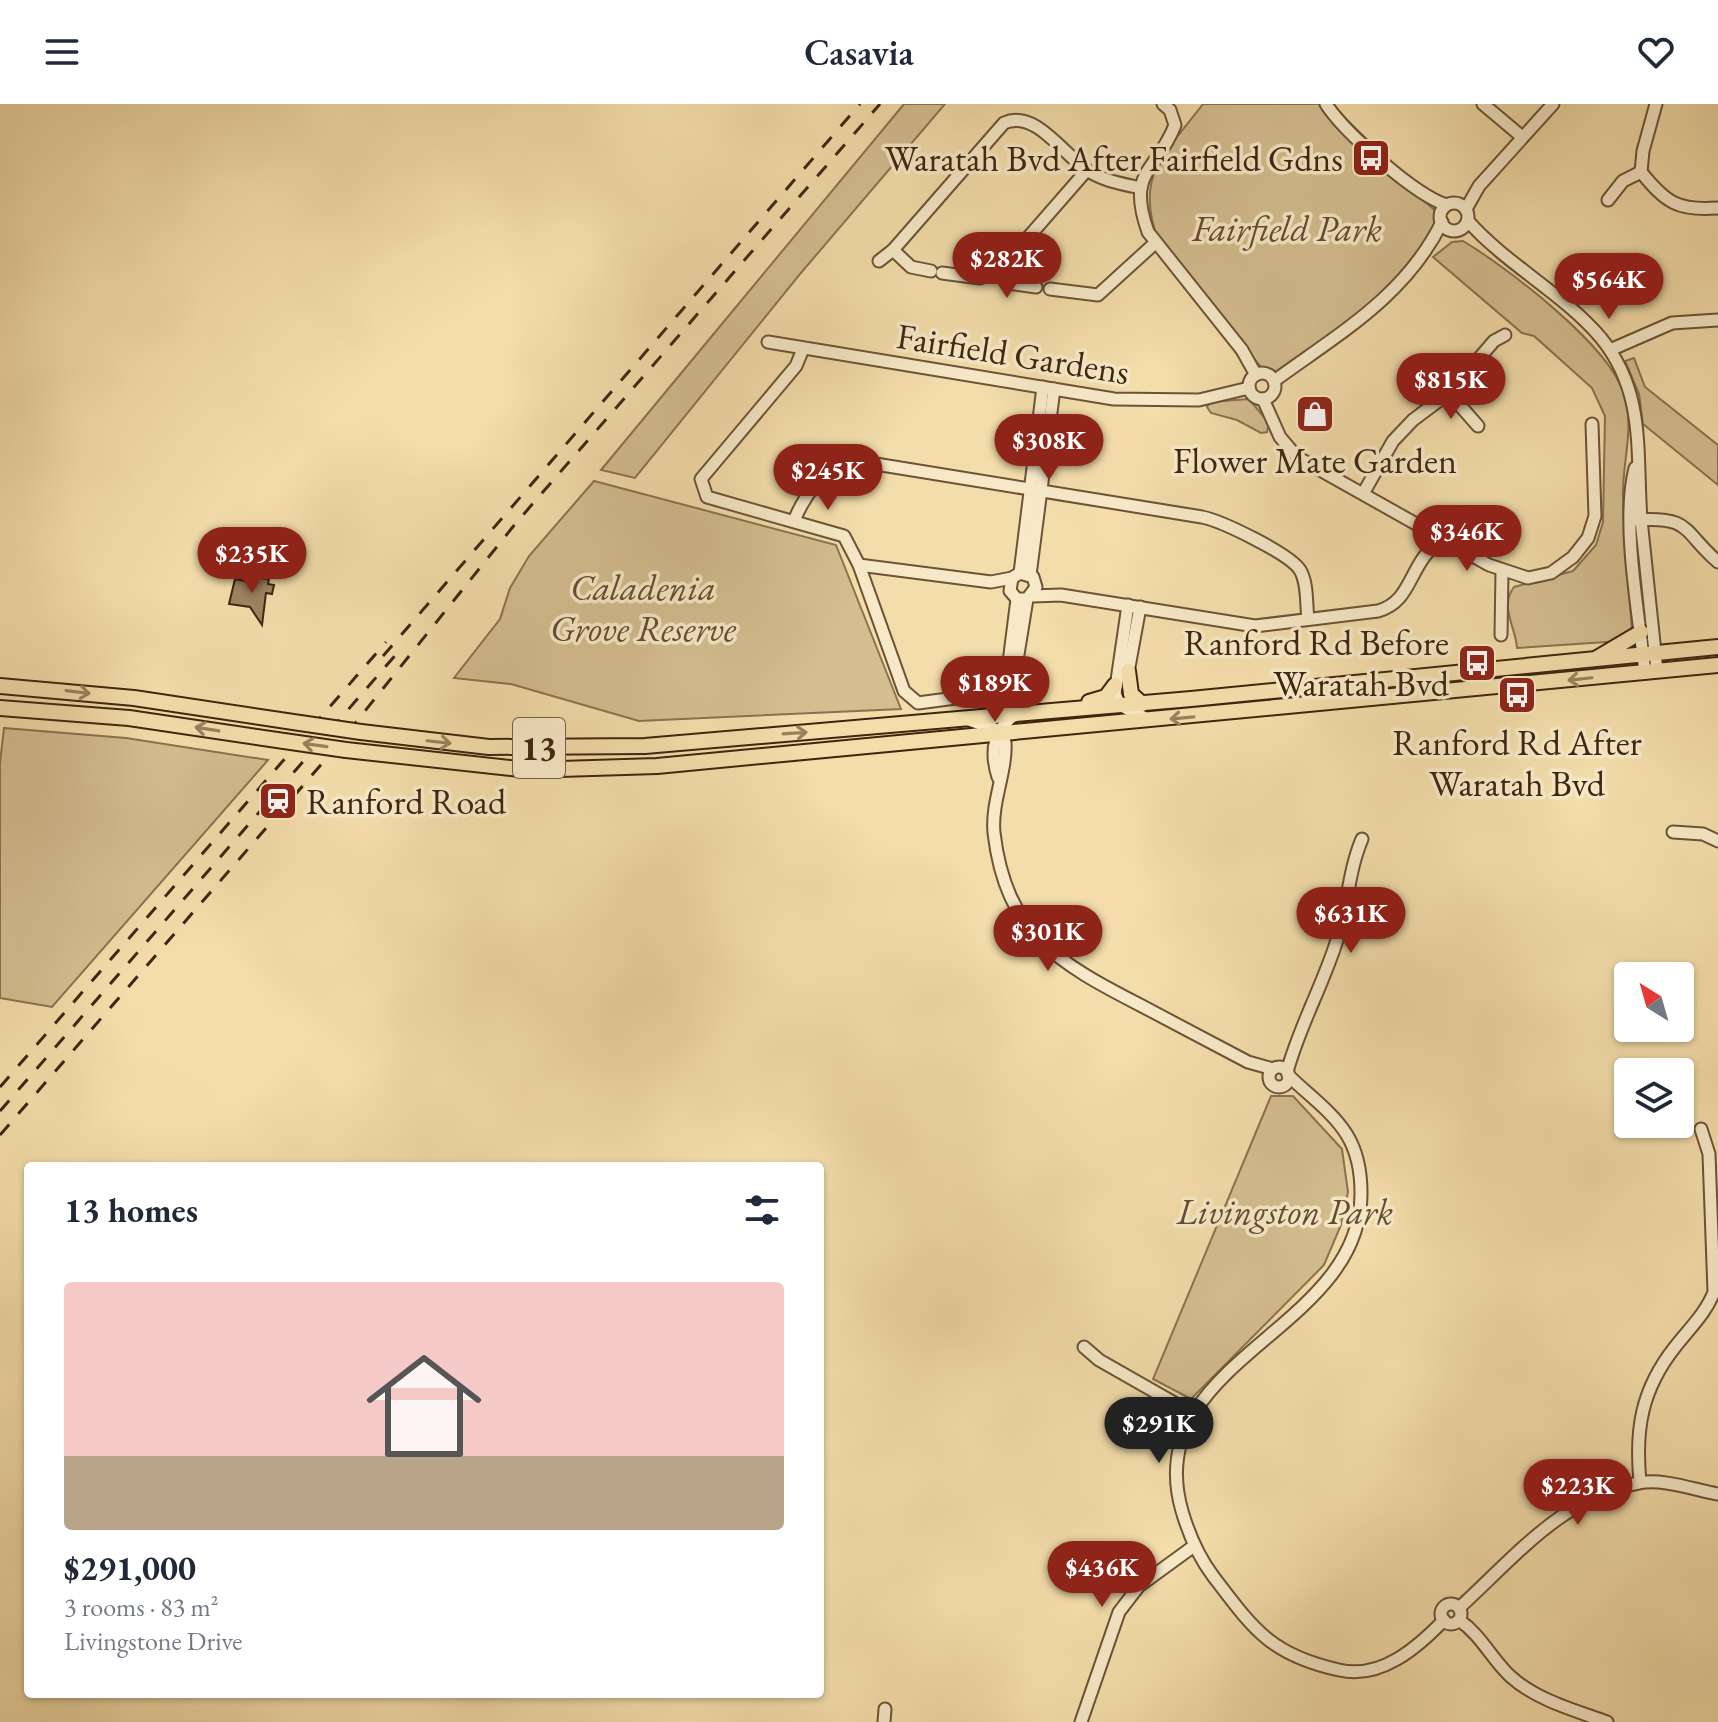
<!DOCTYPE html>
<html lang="en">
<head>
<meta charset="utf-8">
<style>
	body { margin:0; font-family:"EB Garamond",serif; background:#f2f2f3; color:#1f2937; height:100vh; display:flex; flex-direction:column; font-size:30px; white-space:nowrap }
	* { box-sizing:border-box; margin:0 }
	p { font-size:26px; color:#747a83 }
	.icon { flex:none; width:44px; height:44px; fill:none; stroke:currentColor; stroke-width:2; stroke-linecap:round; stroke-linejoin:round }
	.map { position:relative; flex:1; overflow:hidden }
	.sheet { position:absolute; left:24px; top:1058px; width:800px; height:536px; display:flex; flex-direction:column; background:#fff; border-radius:8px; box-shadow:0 2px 6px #0004 }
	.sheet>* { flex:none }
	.needle { width:52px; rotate:323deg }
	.controls { position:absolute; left:1614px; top:858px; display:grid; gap:16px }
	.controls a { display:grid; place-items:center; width:80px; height:80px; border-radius:8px; background:#fff; box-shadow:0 2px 6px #0004; font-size:40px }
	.price { position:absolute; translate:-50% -68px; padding:0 18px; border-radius:28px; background:#8f2418; color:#fff; font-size:26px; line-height:52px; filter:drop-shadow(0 2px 4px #0008) }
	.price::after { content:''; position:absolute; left:50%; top:48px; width:24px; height:18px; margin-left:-12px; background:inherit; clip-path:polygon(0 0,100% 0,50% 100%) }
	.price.current { background:#222; color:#fff }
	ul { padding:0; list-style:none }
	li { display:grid; align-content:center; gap:16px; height:424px; padding:0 40px }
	li span { display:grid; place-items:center; height:248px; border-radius:8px; color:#555 }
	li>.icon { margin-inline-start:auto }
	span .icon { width:144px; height:144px; fill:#fffc; stroke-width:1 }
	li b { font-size:34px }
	h2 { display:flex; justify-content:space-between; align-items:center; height:96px; padding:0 40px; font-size:34px }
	header { display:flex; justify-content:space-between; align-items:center; height:104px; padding:0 40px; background:#fff; font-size:36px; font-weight:600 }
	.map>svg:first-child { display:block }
</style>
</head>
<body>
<header><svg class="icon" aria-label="menu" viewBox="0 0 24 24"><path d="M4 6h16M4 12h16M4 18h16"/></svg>Casavia<svg class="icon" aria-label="heart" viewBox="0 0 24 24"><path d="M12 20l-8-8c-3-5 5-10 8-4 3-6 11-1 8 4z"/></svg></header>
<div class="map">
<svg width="1718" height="1618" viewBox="0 0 1718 1618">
	<rect width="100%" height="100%" fill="#f3ddaa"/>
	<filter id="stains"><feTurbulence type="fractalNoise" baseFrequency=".0025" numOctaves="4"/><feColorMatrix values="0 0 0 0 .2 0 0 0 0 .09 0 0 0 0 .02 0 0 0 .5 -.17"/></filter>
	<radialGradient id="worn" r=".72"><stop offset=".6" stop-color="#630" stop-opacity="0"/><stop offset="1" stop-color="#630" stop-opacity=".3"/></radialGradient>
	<!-- green -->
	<g fill="#d4be90" stroke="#8a7250" stroke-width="2">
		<polygon points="904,0 945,0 800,170 635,374 601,366"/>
		<path d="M 1203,0 L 1320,0 L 1334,21 L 1437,108 L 1440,127 L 1380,191 L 1341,224 L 1274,270 L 1260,262 L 1159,138 C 1133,72 1165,50 1203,0 Z"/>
		<path d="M 1463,137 C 1508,164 1610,242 1624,290 C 1635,326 1622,357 1623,393 C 1623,437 1629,482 1632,526 L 1621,537 L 1517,544 C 1516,524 1499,502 1514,483 L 1573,467 L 1596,441 L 1603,418 L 1605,312 L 1592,284 L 1534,232 L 1522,229 L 1433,153 L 1452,138 Z"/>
		<polygon points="1634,254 1645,283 1718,341 1718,381 1643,320 1639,290 1625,257"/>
		<polygon points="1249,295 1269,319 1267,328 1261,329 1237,316 1211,309 1207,303 1210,298"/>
		<polygon points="594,377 836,441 901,605 639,617 511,580 454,574 500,515 510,484 529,452"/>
		<polygon points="4,624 126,634 268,656 52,903 0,894 0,659"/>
		<polygon points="1271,992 1293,992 1342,1045 1348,1088 1341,1121 1324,1161 1191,1295 1153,1275"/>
	</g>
	<!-- building -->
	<polygon fill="#9d8561" stroke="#3f2511" stroke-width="2" points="246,473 269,475 268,480 274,481 272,490 266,489 262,521 250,503 229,500 235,475 245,477"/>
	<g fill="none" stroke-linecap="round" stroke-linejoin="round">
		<!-- minor casing -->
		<g stroke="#6c5337" stroke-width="15">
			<g id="minor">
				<path d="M 1163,0 L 1170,6 L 1175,21 C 1157,68 1126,66 1148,128 L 1242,246 L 1256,271"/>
				<path d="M 1326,0 C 1344,28 1416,92 1447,101"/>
				<polyline points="1483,0 1521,32"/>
				<path d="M 1656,0 L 1643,47 L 1641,68 C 1666,99 1678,107 1718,104"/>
				<polyline points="1608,96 1623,77 1641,68"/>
				<circle cx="1454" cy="113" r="14"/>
				<polyline points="1466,105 1479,82 1553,0"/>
				<path d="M 1468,117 C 1507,161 1564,190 1601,234 C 1646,289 1636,349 1641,415 C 1646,466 1652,517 1657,567"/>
				<polyline points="893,146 911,163 931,167"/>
				<path d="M 879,157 L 893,146 L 1004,19 C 1035,5 1063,50 1087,66 C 1103,77 1123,80 1141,84"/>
				<polyline points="998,168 1008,179 1036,183"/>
				<polyline points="942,169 980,174 998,168 1087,66"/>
				<polyline points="1050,185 1098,191 1154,140"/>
				<polyline points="768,238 1114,295 1199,296 1249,284"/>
				<polyline points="803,245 796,262 701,375 707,393 844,432 859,461 904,587 918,599 1008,587 1013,581 1027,495 1036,483 1033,473 1020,469 1012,474 1010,487 1017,495 1027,495"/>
				<polyline points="1610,246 1672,219 1718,216"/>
				<circle cx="1262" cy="282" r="13"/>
				<path d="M 1274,277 C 1338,230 1405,193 1442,118"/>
				<polyline points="1449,289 1478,322"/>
				<polyline points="1263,295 1280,333 1297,353 1489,461 1528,474 1551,469 1573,453 1588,434 1595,412 1592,320"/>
				<path d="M 1635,364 C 1621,419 1639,510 1645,569"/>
				<polyline points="1364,388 1393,337 1413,316 1449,289 1494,237 1505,231"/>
				<path d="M 1635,416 C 1692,412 1682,427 1718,458"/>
				<path d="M 794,417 C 803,394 825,361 851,356 L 1202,413 C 1222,417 1290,450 1300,466 C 1308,479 1306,501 1308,515"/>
				<polyline points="859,461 991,478 1012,474"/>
				<polyline points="1020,469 1043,283"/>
				<polyline points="1030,471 1054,285"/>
				<path d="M 1032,492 L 1061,491 L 1255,522 L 1378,507 C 1406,499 1408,475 1424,453 C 1429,446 1435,441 1440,432"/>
				<polyline points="1128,501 1115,590 1120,601 1145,614"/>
				<polyline points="1501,531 1502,467"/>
				<polyline points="1127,574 1140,503"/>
				<polyline points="996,591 1007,574 1017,495"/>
				<path d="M 969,616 L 995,625 L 1005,638 C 1007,667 991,698 994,729 C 1006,829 1058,859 1140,901 C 1176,920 1212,939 1248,958 L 1273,965"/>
				<path d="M 998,673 C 990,648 993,626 1016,610"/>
				<polyline points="1673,728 1703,730 1718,737"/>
				<circle cx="1279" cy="973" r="10"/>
				<path d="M 1287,968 C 1299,923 1323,881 1337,836 C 1348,802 1348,768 1362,735"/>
				<path d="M 1288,971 C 1308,991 1332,1007 1347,1031 C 1358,1049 1361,1069 1361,1089 C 1362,1228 1138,1256 1182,1407 C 1189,1431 1198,1452 1213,1472 C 1254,1526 1271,1551 1339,1566 C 1381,1576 1418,1543 1444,1516"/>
				<polyline points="1084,1243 1099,1256 1192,1309"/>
				<path d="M 1640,1378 C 1635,1326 1641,1286 1675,1243 C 1689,1225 1706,1209 1714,1188 L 1709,1050 L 1701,1025"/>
				<circle cx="1451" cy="1510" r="10"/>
				<path d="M 1459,1504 C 1512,1456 1563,1392 1639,1379 C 1662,1374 1695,1386 1718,1390"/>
				<path d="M 1459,1516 C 1481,1531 1491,1554 1510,1572 C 1536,1596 1574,1606 1607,1618"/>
				<polyline points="884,1618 885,1605"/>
				<polyline points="1081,1618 1119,1508 1139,1482 1194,1442"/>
			</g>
		</g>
		<!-- major casing -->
		<g stroke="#3f2511" stroke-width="18">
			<g id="major">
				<polyline points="1597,554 1641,528"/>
				<polyline points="1128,567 1131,590 1142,600"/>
				<polyline points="0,582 134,594 300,619"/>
				<polyline points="1089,598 1106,593 1115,581"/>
				<polyline points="0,604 129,614 284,637"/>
				<polyline points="361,628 489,643 645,642 1191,595 1718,543"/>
				<polyline points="346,646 528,666 657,662 1718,561"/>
			</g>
		</g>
		<!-- minor -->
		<use href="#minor" stroke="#f7e9c8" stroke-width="11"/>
		<!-- major -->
		<use href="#major" stroke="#f3ddaa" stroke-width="14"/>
		<!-- rail -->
		<g stroke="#3f2511" stroke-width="3" stroke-dasharray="14 14" stroke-linecap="butt">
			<polyline points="383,552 860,0"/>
			<polyline points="0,983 386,538"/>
			<polyline points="0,1007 399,547"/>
			<polyline points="0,1031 332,648 516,419 880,0"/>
		</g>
		<!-- major-bridge casing -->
		<g stroke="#3f2511" stroke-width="18" stroke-linecap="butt">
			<g id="major-bridge">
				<polyline points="300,619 361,628"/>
				<polyline points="284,637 346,646"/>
			</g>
		</g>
		<!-- major-bridge -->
		<use href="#major-bridge" stroke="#f3ddaa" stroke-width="14"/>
	</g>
	<!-- one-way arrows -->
	<defs><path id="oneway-shaft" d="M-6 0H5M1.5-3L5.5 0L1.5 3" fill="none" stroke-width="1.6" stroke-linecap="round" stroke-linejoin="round" transform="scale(2)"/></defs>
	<g stroke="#99815e">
		<use href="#oneway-shaft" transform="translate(1580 575) rotate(174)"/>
		<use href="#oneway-shaft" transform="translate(78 588) rotate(7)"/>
		<use href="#oneway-shaft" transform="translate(1182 614) rotate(175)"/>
		<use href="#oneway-shaft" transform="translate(207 625) rotate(-171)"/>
		<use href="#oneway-shaft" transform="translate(795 629) rotate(-4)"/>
		<use href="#oneway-shaft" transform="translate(439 638) rotate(6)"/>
		<use href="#oneway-shaft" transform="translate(315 641) rotate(-172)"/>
	</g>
	<!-- icons -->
	<defs>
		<g id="bus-square" transform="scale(2)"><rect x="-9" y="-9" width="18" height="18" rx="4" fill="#8f2418" stroke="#f7e9c8"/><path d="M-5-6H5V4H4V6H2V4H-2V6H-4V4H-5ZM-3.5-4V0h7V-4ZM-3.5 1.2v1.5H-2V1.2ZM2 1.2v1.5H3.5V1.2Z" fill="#fff"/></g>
		<g id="shop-square" transform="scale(2)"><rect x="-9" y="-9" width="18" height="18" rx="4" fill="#8f2418" stroke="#f7e9c8"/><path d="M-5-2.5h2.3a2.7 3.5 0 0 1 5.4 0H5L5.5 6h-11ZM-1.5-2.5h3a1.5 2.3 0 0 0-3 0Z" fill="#fff"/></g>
		<g id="station-square" transform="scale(2)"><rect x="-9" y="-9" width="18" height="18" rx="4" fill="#8f2418" stroke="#f7e9c8"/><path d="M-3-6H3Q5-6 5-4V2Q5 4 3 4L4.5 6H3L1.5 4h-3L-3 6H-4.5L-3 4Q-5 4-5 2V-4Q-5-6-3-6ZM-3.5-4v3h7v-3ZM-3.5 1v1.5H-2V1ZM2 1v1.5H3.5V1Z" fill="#fff"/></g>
	</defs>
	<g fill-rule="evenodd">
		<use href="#bus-square" x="1371" y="54"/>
		<use href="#shop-square" x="1315" y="310"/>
		<use href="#bus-square" x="1477" y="559"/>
		<use href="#bus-square" x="1517" y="591"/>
		<use href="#station-square" x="278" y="697"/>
	</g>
	<g text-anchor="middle" stroke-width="7" stroke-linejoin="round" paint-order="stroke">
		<!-- shield labels -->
		<rect fill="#f7e9c8" stroke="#766048" stroke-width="2" x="513" y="614" width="52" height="60" rx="6"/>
		<g font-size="34" font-weight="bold" fill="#3f2511">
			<text x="539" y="656">13</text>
		</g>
		<!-- poi labels -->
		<g font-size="36" fill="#3f2511" stroke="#f7e9c8" text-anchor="end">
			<text x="1343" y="67">Waratah Bvd After Fairfield Gdns</text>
			<text x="1315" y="369" text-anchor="middle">Flower Mate Garden</text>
			<text x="1449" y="551">Ranford Rd Before<tspan x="1449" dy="41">Waratah Bvd</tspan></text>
			<text x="1517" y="651" text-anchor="middle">Ranford Rd After<tspan x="1517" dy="41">Waratah Bvd</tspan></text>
			<text x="306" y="710" text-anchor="start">Ranford Road</text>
		</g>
		<!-- park labels -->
		<g font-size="36" font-style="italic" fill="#644b31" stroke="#f7e9c8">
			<text x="1287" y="137">Fairfield Park</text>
			<text x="643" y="496">Caladenia<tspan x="643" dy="41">Grove Reserve</tspan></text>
			<text x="1285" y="1120">Livingston Park</text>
		</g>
		<!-- street labels -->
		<g font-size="36" fill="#3f2511" stroke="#f7e9c8">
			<text transform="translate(1013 249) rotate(9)" y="13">Fairfield Gardens</text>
		</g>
	</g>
	<rect width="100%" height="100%" filter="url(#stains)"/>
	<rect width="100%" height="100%" fill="url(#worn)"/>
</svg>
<div class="controls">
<a><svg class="needle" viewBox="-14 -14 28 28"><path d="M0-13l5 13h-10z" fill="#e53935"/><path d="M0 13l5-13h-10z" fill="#747a83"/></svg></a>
<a><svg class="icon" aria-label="layers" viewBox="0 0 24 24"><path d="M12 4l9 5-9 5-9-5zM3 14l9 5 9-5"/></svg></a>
</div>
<b class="price" style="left:1007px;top:196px">$282K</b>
<b class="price" style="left:1609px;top:217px">$564K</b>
<b class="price" style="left:1451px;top:317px">$815K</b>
<b class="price" style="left:1049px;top:378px">$308K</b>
<b class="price" style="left:828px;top:408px">$245K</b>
<b class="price" style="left:1467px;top:469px">$346K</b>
<b class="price" style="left:252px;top:491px">$235K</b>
<b class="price" style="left:995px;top:620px">$189K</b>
<b class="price" style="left:1351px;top:851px">$631K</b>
<b class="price" style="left:1048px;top:869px">$301K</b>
<b class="price current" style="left:1159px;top:1361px">$291K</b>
<b class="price" style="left:1578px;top:1423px">$223K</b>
<b class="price" style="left:1102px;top:1505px">$436K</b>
<section class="sheet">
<h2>13 homes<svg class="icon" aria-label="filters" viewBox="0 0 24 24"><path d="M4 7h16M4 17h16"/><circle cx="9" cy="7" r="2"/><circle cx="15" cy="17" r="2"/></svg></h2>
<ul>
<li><span style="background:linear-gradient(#f6c9c9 70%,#b9a48a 0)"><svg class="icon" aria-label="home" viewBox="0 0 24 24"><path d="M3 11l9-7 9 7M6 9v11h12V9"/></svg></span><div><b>$291,000</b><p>3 rooms · 83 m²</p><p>Livingstone Drive</p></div></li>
</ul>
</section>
</div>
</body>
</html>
